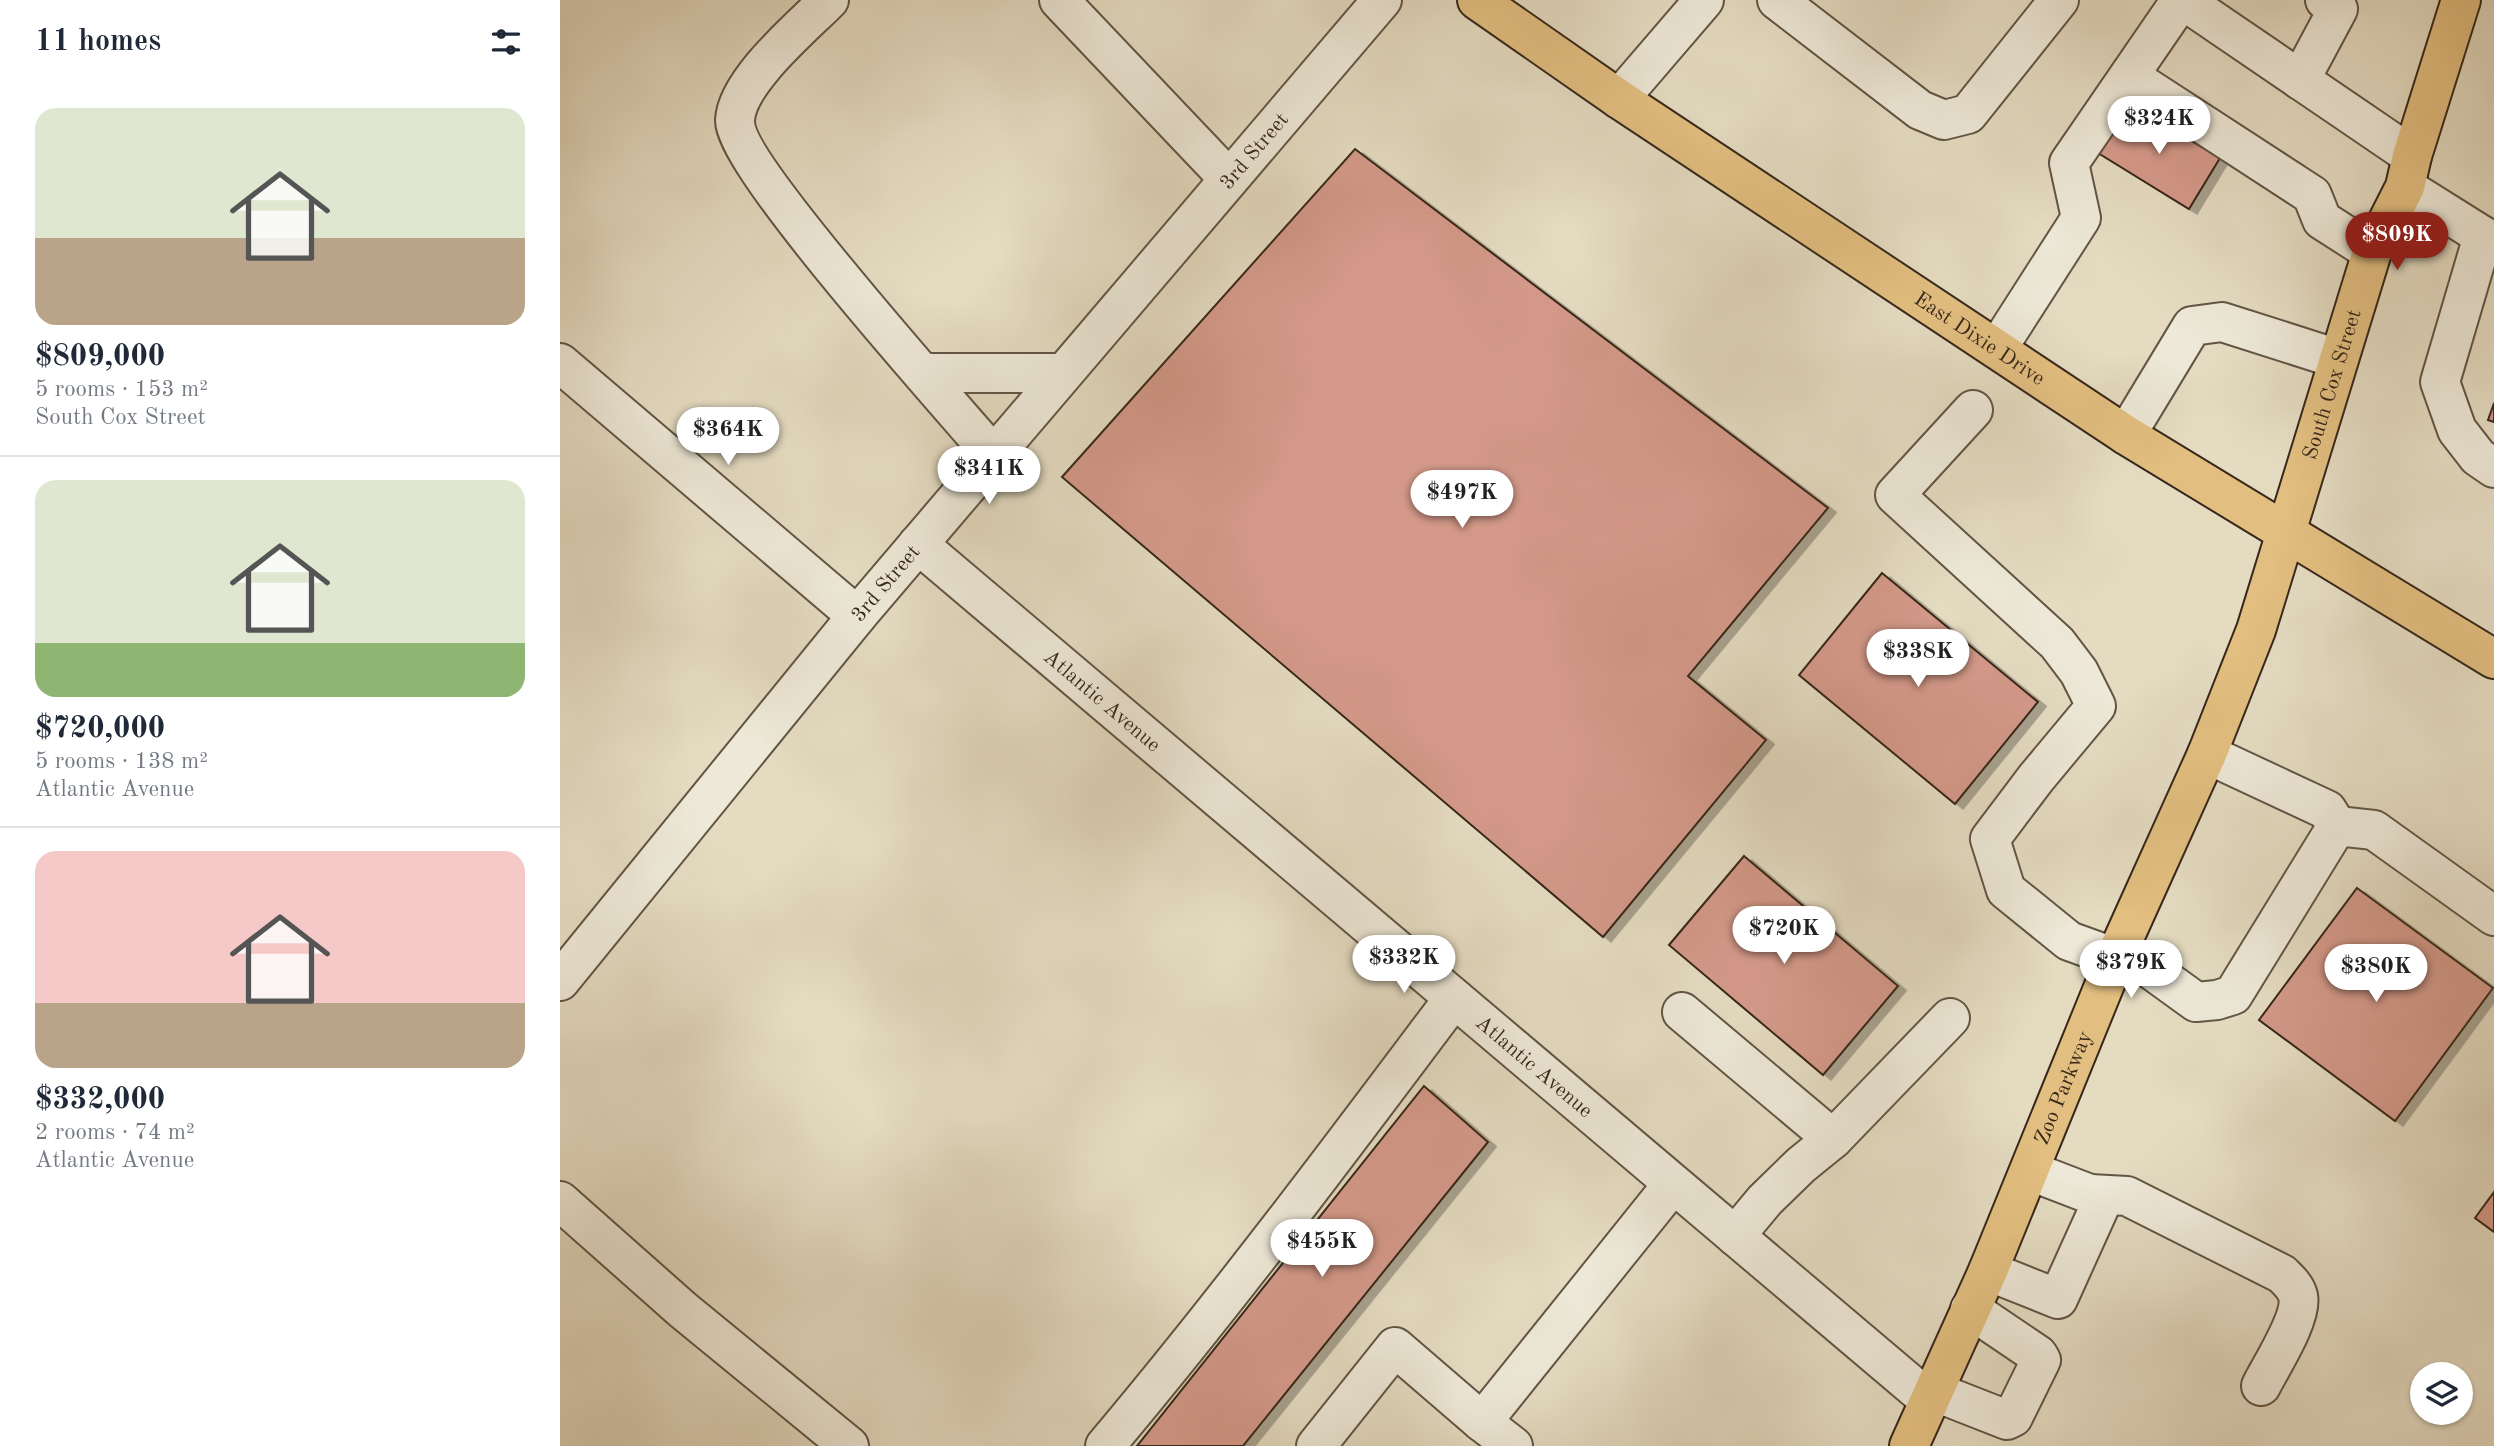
<!DOCTYPE html>
<html lang="en">
<head>
<meta charset="utf-8">
<style>
	body { margin:0; font-family:"Old Standard TT",serif; background:#f6f6f7; color:#1f2937; height:100vh; display:flex; flex-direction:column; font-size:26px; white-space:nowrap }
	* { box-sizing:border-box; margin:0 }
	p { font-size:23px; color:#747a83 }
	.icon { flex:none; width:38px; height:38px; fill:none; stroke:currentColor; stroke-width:2; stroke-linecap:round; stroke-linejoin:round }
	.map { position:relative; flex:1; overflow:hidden }
	.sheet { display:flex; flex-direction:column; background:#fff; width:560px }
	.sheet>* { flex:none }
	.tools { position:absolute; left:1850px; top:1362px; display:grid; gap:14px }
	.tools a { display:grid; place-items:center; width:63px; height:63px; border-radius:50%; background:#fff; box-shadow:0 2px 5px #0004; font-size:35px }
	.price { position:absolute; translate:-50% -60px; padding:0 16px; border-radius:24px; background:#fff; color:#222; font-size:23px; line-height:46px; filter:drop-shadow(0 2px 4px #0008) }
	.price::after { content:''; position:absolute; left:50%; top:42px; width:21px; height:16px; margin-left:-10px; background:inherit; clip-path:polygon(0 0,100% 0,50% 100%) }
	.price.active { background:#8f2418; color:#fff }
	ul { padding:0; list-style:none }
	li { display:grid; align-content:center; gap:14px; height:371px; padding:0 35px }
	li+li { border-top:2px solid #e0e1e3 }
	li span { display:grid; place-items:center; height:217px; border-radius:21px; color:#555 }
	li>.icon { margin-inline-start:auto }
	span .icon { width:126px; height:126px; fill:#fffc; stroke-width:1 }
	li b { font-size:30px }
	h2 { display:flex; justify-content:space-between; align-items:center; height:84px; padding:0 35px; font-size:30px }
	main { display:flex; flex:1; min-height:0 }
	.map>svg:first-child { display:block }
</style>
</head>
<body>
<main>
<section class="sheet">
<h2>11 homes<svg class="icon" aria-label="filters" viewBox="0 0 24 24"><path d="M4 7h16M4 17h16"/><circle cx="9" cy="7" r="2"/><circle cx="15" cy="17" r="2"/></svg></h2>
<ul>
<li><span style="background:linear-gradient(#dfe7d0 60%,#b9a48a 0)"><svg class="icon" aria-label="home" viewBox="0 0 24 24"><path d="M3 11l9-7 9 7M6 9v11h12V9"/></svg></span><div><b>$809,000</b><p>5 rooms · 153 m²</p><p>South Cox Street</p></div></li>
<li><span style="background:linear-gradient(#dfe7d0 75%,#8fb573 0)"><svg class="icon" aria-label="home" viewBox="0 0 24 24"><path d="M3 11l9-7 9 7M6 9v11h12V9"/></svg></span><div><b>$720,000</b><p>5 rooms · 138 m²</p><p>Atlantic Avenue</p></div></li>
<li><span style="background:linear-gradient(#f6c9c9 70%,#b9a48a 0)"><svg class="icon" aria-label="home" viewBox="0 0 24 24"><path d="M3 11l9-7 9 7M6 9v11h12V9"/></svg></span><div><b>$332,000</b><p>2 rooms · 74 m²</p><p>Atlantic Avenue</p></div></li>
</ul>
</section>
<div class="map">
<svg width="1934" height="1446" viewBox="0 0 1934 1446">
	<defs>
		<filter id="shadow"><feDropShadow dx="8" dy="4.5" stdDeviation="0" flood-color="#0004"/></filter>
	</defs>
	<rect width="100%" height="100%" fill="#e4dbc1"/>
	<filter id="stains"><feTurbulence type="fractalNoise" baseFrequency=".00286" numOctaves="4"/><feColorMatrix values="0 0 0 0 .2 0 0 0 0 .09 0 0 0 0 .02 0 0 0 .5 -.17"/></filter>
	<radialGradient id="worn" r=".72"><stop offset=".6" stop-color="#630" stop-opacity="0"/><stop offset="1" stop-color="#630" stop-opacity=".3"/></radialGradient>
	<!-- building -->
	<g fill="#d49989" stroke="#37281a" stroke-width="2" filter="url(#shadow)">
		<polygon points="1568,103 1660,158 1629,209 1538,153"/>
		<polygon points="795,149 1268,508 1128,676 1206,740 1043,937 502,477"/>
		<polygon points="1934,403 1934,422 1928,420"/>
		<polygon points="1322,573 1478,702 1395,804 1239,675"/>
		<polygon points="1184,856 1338,986 1263,1075 1109,945"/>
		<polygon points="1797,888 1933,988 1835,1121 1699,1020"/>
		<polygon points="864,1086 928,1142 683,1446 577,1446"/>
		<polygon points="1934,1192 1934,1232 1915,1218"/>
	</g>
	<g fill="none" stroke-linecap="round" stroke-linejoin="round">
		<!-- minor casing -->
		<g stroke="#625544" stroke-width="42">
			<g id="minor">
				<path d="M 269,0 C 242,27 177,81 175,120 C 173,164 393,408 433,455"/>
				<polyline points="499,0 669,179"/>
				<polyline points="1217,0 1360,110 1384,120 1408,114 1499,0"/>
				<polyline points="1623,0 1852,156"/>
				<polyline points="1569,76 1752,195 1762,220 1812,252"/>
				<polyline points="1740,80 1778,9 1765,0"/>
				<polyline points="1059,99 1144,0"/>
				<polyline points="1845,187 1923,236 1934,245"/>
				<polyline points="1923,236 1880,382 1897,430 1918,457 1934,468"/>
				<polyline points="1437,349 1521,218 1509,163 1621,0"/>
				<polyline points="0,363 297,616"/>
				<polyline points="363,373 503,373"/>
				<polyline points="1413,410 1335,495 1497,643 1519,672 1536,706 1476,778 1430,839 1446,890 1509,941 1556,958"/>
				<polyline points="1566,435 1632,326 1662,322 1778,359"/>
				<path id="s1" d="M 358,544 L 1369,1400"/>
				<polyline points="1647,754 1767,810 1777,826"/>
				<polyline points="1777,826 1814,830 1934,916"/>
				<polyline points="1560,947 1636,1002 1657,1000 1673,995 1777,826"/>
				<path id="s2" d="M 0,981 L 297,616 L 822,0"/>
				<polyline points="1122,1012 1273,1139"/>
				<path d="M 1530,1194 L 1567,1196 L 1722,1274 C 1728,1280 1736,1287 1738,1296 C 1743,1317 1711,1366 1701,1386"/>
				<polyline points="0,1201 123,1310 289,1446"/>
				<polyline points="1175,1236 1205,1200 1241,1165 1273,1139 1390,1018"/>
				<polyline points="1428,1271 1498,1299 1540,1206 1530,1194 1470,1171"/>
				<polyline points="1373,1391 1447,1420 1453,1417 1481,1360 1478,1355 1410,1309"/>
				<path d="M 545,1446 C 667,1301 780,1150 894,998"/>
				<polyline points="756,1446 835,1347 922,1422"/>
				<polyline points="953,1446 922,1422 1113,1184"/>
			</g>
		</g>
		<!-- major casing -->
		<g stroke="#37281a" stroke-width="42">
			<g id="major">
				<path id="s3" d="M 917,0 L 1059,99 L 1566,435 L 1934,659"/>
				<path id="s4" d="M 1349,1446 L 1428,1271 L 1560,947 L 1647,754 L 1696,630 L 1812,252 L 1845,187 L 1852,156 L 1901,0"/>
			</g>
		</g>
		<!-- minor -->
		<use href="#minor" stroke="#ede8d7" stroke-width="38"/>
		<!-- major -->
		<use href="#major" stroke="#e2be80" stroke-width="38"/>
	</g>
	<g text-anchor="middle" stroke-width="5" stroke-linejoin="round" paint-order="stroke">
		<!-- street labels -->
		<g font-size="21" fill="#37281a" stroke="#ede8d7">
			<text dy="7" stroke="none"><textPath href="#s2" startOffset="1082">3rd Street</textPath></text>
			<text dy="7" stroke="none"><textPath href="#s3" startOffset="606">East Dixie Drive</textPath></text>
			<text dy="7" stroke="none"><textPath href="#s4" startOffset="1144">South Cox Street</textPath></text>
			<text dy="7" stroke="none"><textPath href="#s2" startOffset="514">3rd Street</textPath></text>
			<text dy="7" stroke="none"><textPath href="#s1" startOffset="242">Atlantic Avenue</textPath></text>
			<text dy="7" stroke="none"><textPath href="#s1" startOffset="808">Atlantic Avenue</textPath></text>
			<text dy="7" stroke="none"><textPath href="#s4" startOffset="390">Zoo Parkway</textPath></text>
		</g>
	</g>
	<rect width="100%" height="100%" filter="url(#stains)"/>
	<rect width="100%" height="100%" fill="url(#worn)"/>
</svg>
<div class="tools">
<a><svg class="icon" aria-label="layers" viewBox="0 0 24 24"><path d="M12 4l9 5-9 5-9-5zM3 14l9 5 9-5"/></svg></a>
</div>
<b class="price" style="left:1599px;top:156px">$324K</b>
<b class="price active" style="left:1837px;top:272px">$809K</b>
<b class="price" style="left:168px;top:467px">$364K</b>
<b class="price" style="left:429px;top:506px">$341K</b>
<b class="price" style="left:902px;top:530px">$497K</b>
<b class="price" style="left:1358px;top:689px">$338K</b>
<b class="price" style="left:1224px;top:966px">$720K</b>
<b class="price" style="left:844px;top:995px">$332K</b>
<b class="price" style="left:1571px;top:1000px">$379K</b>
<b class="price" style="left:1816px;top:1004px">$380K</b>
<b class="price" style="left:762px;top:1279px">$455K</b>
</div>
</main>
</body>
</html>
